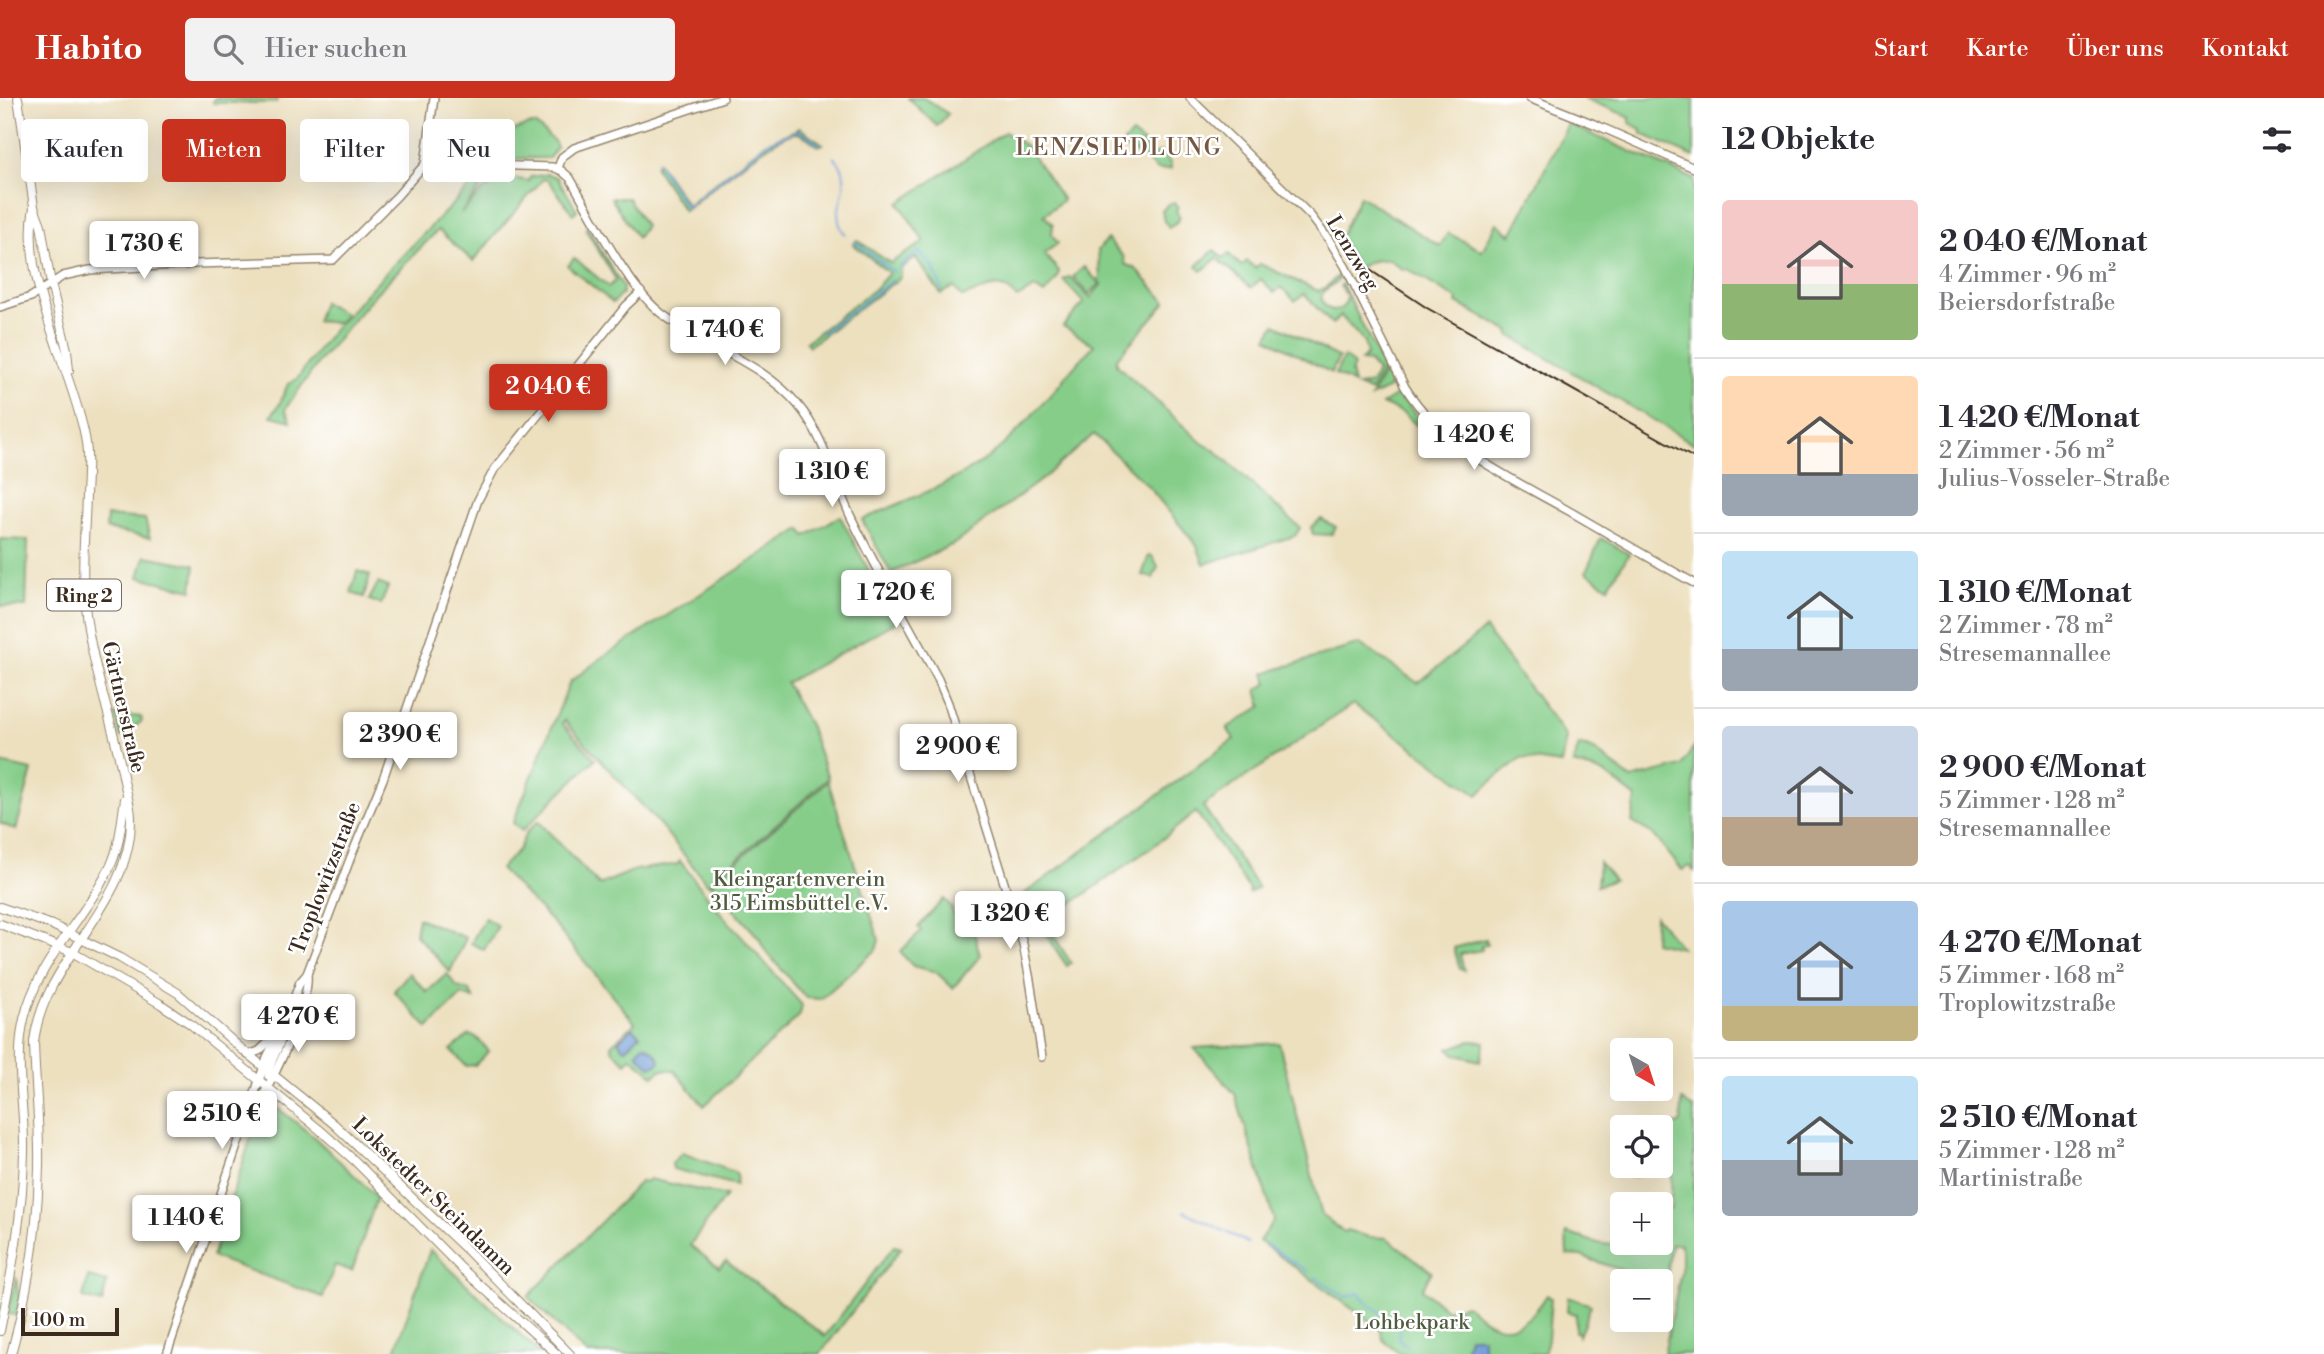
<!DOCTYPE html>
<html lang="de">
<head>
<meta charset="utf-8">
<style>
	body { margin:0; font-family:"Libre Bodoni",serif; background:#f2f2f3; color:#2b2b33; height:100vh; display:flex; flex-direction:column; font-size:26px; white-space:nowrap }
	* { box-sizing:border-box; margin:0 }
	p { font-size:23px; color:#7c7c81 }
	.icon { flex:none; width:38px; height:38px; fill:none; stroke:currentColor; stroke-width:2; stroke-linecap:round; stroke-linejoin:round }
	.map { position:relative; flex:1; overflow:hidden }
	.sheet { display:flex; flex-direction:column; background:#fff; width:630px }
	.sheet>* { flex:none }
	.top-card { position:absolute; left:21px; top:21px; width:665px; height:63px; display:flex; gap:14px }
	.needle { width:46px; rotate:141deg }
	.fabs { position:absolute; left:1610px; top:940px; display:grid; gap:14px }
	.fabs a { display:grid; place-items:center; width:63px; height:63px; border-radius:7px; background:#fff; box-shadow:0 7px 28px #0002; font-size:35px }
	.scale { position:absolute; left:21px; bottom:18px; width:98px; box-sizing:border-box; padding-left:7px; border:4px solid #3b2a1e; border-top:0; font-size:19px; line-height:24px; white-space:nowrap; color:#3b2a1e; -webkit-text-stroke:5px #fff; paint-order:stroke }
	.price { position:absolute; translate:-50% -60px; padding:0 16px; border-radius:7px; background:#fff; color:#222; font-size:23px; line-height:46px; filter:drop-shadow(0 2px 4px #0008) }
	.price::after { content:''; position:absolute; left:50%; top:42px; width:21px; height:16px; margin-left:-10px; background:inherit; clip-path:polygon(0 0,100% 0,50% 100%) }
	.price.on { background:#c8321e; color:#fff }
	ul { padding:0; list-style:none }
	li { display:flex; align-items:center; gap:21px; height:175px; padding:0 28px }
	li+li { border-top:2px solid #e1e1e2 }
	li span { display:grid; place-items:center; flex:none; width:196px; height:140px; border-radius:7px; color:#555 }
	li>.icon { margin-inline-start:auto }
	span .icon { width:84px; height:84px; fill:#fffc; stroke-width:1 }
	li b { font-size:30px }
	h2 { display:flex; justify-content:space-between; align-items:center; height:84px; padding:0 28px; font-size:30px }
	.chip { padding:0 24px; border-radius:7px; background:#fff; box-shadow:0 7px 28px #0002; font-size:24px; line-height:63px }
	.chip.on { background:#c8321e; color:#fff }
	header { display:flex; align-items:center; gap:42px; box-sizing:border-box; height:98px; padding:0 35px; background:#c8321e; color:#fff }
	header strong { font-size:33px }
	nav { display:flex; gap:38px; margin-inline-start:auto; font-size:24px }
	.search { width:490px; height:63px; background:#f2f2f3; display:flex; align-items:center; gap:18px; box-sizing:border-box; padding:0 24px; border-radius:7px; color:#7c7c81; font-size:26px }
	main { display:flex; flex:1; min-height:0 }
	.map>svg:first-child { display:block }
</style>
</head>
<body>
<header>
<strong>Habito</strong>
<div class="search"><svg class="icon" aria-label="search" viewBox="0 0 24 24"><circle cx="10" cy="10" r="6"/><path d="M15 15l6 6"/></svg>Hier suchen</div>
<nav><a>Start</a><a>Karte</a><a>Über uns</a><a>Kontakt</a></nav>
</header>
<main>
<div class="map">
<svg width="1694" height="1256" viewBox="0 0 1694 1256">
	<rect width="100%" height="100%" fill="#fff"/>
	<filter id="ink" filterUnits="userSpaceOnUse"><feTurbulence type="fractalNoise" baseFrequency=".0143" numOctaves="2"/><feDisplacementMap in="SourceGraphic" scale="14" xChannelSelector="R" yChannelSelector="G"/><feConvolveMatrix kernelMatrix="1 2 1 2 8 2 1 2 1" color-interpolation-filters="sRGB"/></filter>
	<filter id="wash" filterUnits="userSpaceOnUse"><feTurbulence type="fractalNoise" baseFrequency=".00686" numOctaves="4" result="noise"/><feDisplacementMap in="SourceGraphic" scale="28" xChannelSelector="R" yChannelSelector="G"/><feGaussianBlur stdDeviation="1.57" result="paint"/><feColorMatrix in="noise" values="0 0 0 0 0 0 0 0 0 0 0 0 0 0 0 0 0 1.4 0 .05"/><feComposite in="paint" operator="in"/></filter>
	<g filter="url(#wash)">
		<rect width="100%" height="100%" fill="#ede0bf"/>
		<!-- green -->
		<g fill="#85cd89" stroke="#607c54" stroke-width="2">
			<polygon points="214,0 277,0 276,5 213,5"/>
			<polygon points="908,0 924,0 948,16 937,28"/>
			<polygon points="1583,0 1694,0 1694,59 1642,36 1642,32 1630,25 1630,19"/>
			<polygon points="1568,26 1694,81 1694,346 1509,237 1510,234 1457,205 1458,202 1407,171 1403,172 1389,161 1372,163 1358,170 1340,139 1360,98 1440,148 1448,135 1482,153 1497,125 1511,137"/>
			<polygon points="529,27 536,27 554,43 557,49 549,60 497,61 466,56 472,46"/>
			<path d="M 800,30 L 823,46 L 818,48 C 813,44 803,34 795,35 C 775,37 704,97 684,113 L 655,69 L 658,64 L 687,107 L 766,45 Z"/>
			<path d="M 1005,34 L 1027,49 L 1063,102 L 1044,117 L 1053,127 L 1052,137 L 1058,145 L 1044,156 L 1059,173 L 1057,181 L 1044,196 L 1035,190 L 1017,200 C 1000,178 984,193 962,199 L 954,189 L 941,196 L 916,160 L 901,170 L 901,179 L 809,248 L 806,244 L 877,189 L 889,175 L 853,146 L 857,142 L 890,165 L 924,144 L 899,105 Z"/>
			<polygon points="1132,36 1145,46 1146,53 1155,57 1161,54 1171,66 1171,71 1157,72 1143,59 1126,50 1124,44"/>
			<polygon points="489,76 529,83 530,79 547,76 557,79 577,112 573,116 548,82 543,81 473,163 438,132 376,195 320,262 285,311 291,323 271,318 279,307 288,286 297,281 330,236 372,189 481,77 481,89 461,115 485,90 489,90 487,88"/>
			<polygon points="611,100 628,100 645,128 637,140"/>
			<polygon points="1174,105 1178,109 1176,113 1180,119 1178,123 1169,129 1164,123 1162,113 1168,106"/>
			<polygon points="587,129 623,189 622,196 613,205 568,168 574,160 609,189 616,182 586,132"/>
			<path d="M 1107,141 L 1124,159 L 1125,166 L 1136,171 L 1166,204 L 1117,260 L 1117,267 L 1202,345 L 1216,353 L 1300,430 L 1295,438 L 1204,466 L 1197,448 L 1149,389 L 1094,336 L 1042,381 L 954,446 L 891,475 L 862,422 C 905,402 960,384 996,353 C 1020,334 1042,305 1063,283 L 1063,281 L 1094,247 L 1063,228 L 1084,205 L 1063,182 L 1069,179 L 1090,200 L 1101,187 L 1098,182 L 1100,179 L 1098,152 Z"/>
			<path d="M 1214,152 L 1223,160 L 1229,156 L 1241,168 L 1247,163 L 1255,170 L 1260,166 L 1318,193 L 1325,190 L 1338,178 L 1339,182 C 1335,185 1328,189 1324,193 C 1313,208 1344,225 1347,198 L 1340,188 L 1342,186 L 1384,271 L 1371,294 L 1358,288 L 1372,285 L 1377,273 L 1369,264 L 1361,263 L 1367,256 L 1364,244 L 1341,218 L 1332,226 L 1304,196 L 1295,203 L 1281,189 L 1274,195 L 1261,181 L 1251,190 L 1217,160 L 1202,173 L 1197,168 Z"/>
			<polygon points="1084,169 1100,186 1089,196 1073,179"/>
			<polygon points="323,204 345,216 339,225 316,223"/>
			<polygon points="1275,226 1339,260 1331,275 1267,240"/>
			<polygon points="1344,259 1354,267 1351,275 1354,286 1335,276"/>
			<polygon points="1386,272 1390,281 1389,290 1371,299"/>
			<polygon points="1397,297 1401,299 1434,339 1432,342 1418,334 1420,330 1403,315 1382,306"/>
			<polygon points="107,418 145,421 150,440 106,431"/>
			<polygon points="840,418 896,524 786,585 809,627 828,680 708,787 661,728 564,622 562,625 595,661 522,733 513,725 570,584 603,559 801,431 806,438"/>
			<polygon points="1321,421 1336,429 1331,437 1313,436 1311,429"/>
			<polygon points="1601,440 1629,456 1608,489 1586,474"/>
			<polygon points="0,441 28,442 26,509 0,508"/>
			<polygon points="1149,457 1152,458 1158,469 1153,480 1142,477"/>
			<polygon points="145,458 195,467 192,492 139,479"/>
			<polygon points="357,473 370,477 364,499 351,495"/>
			<polygon points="378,485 388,489 381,506 369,502"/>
			<polygon points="1485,531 1566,639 1561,666 1521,660 1494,681 1478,697 1353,606 1203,708 1258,790 1249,795 1249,791 1196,714 1155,747 1028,836 1019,800 1234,641 1227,630 1262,608 1257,592 1268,585 1265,575 1360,546 1418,585"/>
			<polygon points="115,616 141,619 142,623 121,639"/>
			<polygon points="1579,647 1594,652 1631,681 1682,668 1694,648 1694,773 1689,768 1682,772 1653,736 1632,724 1636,700 1604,675 1573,666"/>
			<polygon points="0,665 32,672 16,732 0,725"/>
			<polygon points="828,683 879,842 876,852 821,901 806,900 764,851 759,840 711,786"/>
			<polygon points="538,723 599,787 635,772 678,766 680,763 719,813 802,907 800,917 704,1008 674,972 660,972 654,978 631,959 626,965 613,953 611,947 635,925 554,826 500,771 519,751 526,735"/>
			<polygon points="1599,764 1614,782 1597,788"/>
			<path d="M 944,801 C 954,810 956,822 958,835 L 974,834 L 980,858 L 953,890 L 936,874 L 913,868 L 900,854 L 921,833 L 918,829 Z"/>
			<polygon points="1655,818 1681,850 1654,844"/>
			<polygon points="418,820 466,840 450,874 415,836"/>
			<polygon points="485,820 498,828 484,852 471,845"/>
			<polygon points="1052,835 1071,865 1067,868 1047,838"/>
			<polygon points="1485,841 1487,847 1481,848 1482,852 1460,856 1464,873 1460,871 1454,850"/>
			<polygon points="409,875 427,894 447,876 457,889 470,893 474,901 462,897 428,930 394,893"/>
			<polygon points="469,937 476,939 489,953 475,967 466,968 451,952"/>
			<polygon points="1470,943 1485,944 1480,963 1457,957 1448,951"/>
			<path d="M 1279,945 L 1322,1118 L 1344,1134 L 1347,1132 L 1369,1139 L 1387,1140 L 1432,1174 L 1422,1191 L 1447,1212 L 1466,1207 C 1474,1212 1480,1220 1488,1224 C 1515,1239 1534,1218 1547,1197 L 1551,1200 L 1548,1241 L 1544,1256 L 1400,1256 L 1383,1242 L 1380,1231 L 1259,1143 L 1274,1122 L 1235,996 L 1194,950 Z"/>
			<polygon points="1682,1002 1694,1011 1694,1256 1664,1256 1681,1174 1681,1146 1671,1146 1666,1188 1661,1186 1661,1183 1652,1183 1581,1158 1567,1157 1566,1135 1601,1146 1620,1147 1616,1111 1622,1110 1622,1144 1661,1144 1661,1111 1671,1111 1672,1057 1661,1056 1661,1029 1630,1029 1631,1026 1677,1027 1681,1024"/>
			<polygon points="279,1011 314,1039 377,1099 352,1173 335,1167 323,1199 212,1159 259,1015"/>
			<polygon points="682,1055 734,1074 737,1077 736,1087 673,1071 672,1065"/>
			<polygon points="1622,1062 1622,1068 1641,1068 1641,1073 1637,1078 1631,1078 1612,1068"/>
			<polygon points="649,1081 726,1098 690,1147 719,1170 726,1163 825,1238 894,1148 901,1150 820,1256 587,1256 528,1199 641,1083 645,1084"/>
			<polygon points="430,1152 541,1256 394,1256"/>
			<polygon points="16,1179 19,1200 17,1217 7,1216"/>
			<polygon points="88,1179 107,1184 102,1205 83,1200"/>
			<polygon points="1568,1199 1591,1207 1579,1238 1578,1234 1575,1234 1576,1216 1567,1214"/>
		</g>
		<!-- water -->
		<g fill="#6e9bd6" stroke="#54627a" stroke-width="2">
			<polygon points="633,930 640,937 626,951 623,950 618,943"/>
			<path d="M 644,947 C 651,950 659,957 660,964 L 651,969 L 636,955 Z"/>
			<polygon points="1469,1239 1483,1239 1483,1256 1464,1256"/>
		</g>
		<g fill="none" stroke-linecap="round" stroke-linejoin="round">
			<!-- stream -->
			<g stroke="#6e9bd6" stroke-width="2">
				<path d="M 834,59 C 837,63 842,68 843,73 C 850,98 827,115 846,137"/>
				<polyline points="657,64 686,109 767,45 795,33 800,33 820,47"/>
				<polyline points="855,144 894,174"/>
				<polyline points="900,170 903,165 919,154 932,167 942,191"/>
				<polyline points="822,235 893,182"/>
				<polyline points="1184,1113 1248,1145"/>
				<polyline points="1267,1147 1309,1174"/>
				<polyline points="1315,1179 1346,1199 1359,1195 1369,1207 1400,1227 1398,1240 1408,1249"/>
			</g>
		</g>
	</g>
	<g filter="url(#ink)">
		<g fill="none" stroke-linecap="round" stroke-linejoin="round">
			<!-- secondary casing -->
			<g stroke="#94856e" stroke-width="10">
				<g id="secondary">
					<path d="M 1190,0 L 1310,117 L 1329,142 L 1345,168 L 1405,289 C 1443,350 1509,379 1569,413 C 1611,437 1652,462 1694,485"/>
					<polyline points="1529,0 1594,26 1694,70"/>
					<path d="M 427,54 L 485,67 L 553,69 L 562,73 L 570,80 C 593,119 628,190 662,216 C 706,249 762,264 798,307 C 825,339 833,381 850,417 C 877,473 909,527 938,581 L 948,605 L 1023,846 L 1030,882 L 1042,959"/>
					<polyline points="558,70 562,59 574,50 723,0"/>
					<polyline points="0,209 31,199 63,178 90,172 196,166 333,162 397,98 425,66 434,0"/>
					<polyline points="248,957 259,953 273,940"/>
					<path d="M 268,978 C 270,961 282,947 285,930"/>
					<path d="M 246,1026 C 265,999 311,908 307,876"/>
					<polyline points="167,1256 267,959 287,919 300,884 307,876 350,761 383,681 478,402 494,372 626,208 641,194"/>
				</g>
			</g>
			<!-- primary casing -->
			<g stroke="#94856e" stroke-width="10">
				<g id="primary">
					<polyline points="18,0 34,109 41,127 51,186 67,252 69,272"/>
					<polyline points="0,809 52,827 120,860 178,895 244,953 334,1026 466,1151 570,1256"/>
					<polyline points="0,826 72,854 159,905 189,925 320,1032 355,1063 461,1170 557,1256"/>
					<path d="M 0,1233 C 12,1173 23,1115 24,1054 C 25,1010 14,963 24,921 C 37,864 82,824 108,773 C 120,751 121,725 125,701"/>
					<path d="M 11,1256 C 28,1195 38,1132 39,1069 C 40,1027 35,986 34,944 C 44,859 132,808 131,720 C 131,706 125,691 123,678 C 112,621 91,566 85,508 C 81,471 85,434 86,397 C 87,376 89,355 84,334 C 69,264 20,182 34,109"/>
				</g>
			</g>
			<!-- secondary -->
			<use href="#secondary" stroke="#fff" stroke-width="7"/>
			<!-- primary -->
			<use href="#primary" stroke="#fff" stroke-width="8"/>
			<!-- rail -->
			<polyline stroke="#3b2a1e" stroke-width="2" points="1370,172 1427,210 1694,360"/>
		</g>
	</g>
	<g text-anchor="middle" stroke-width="5" stroke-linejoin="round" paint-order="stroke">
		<!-- shield labels -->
		<rect fill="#fff" stroke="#766a62" stroke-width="2" x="47" y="481.5" width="74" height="31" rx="5"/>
		<g font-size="19" font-weight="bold" fill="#3b2a1e">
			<text x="84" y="504">Ring 2</text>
		</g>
		<!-- street labels -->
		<g font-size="21" fill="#3b2a1e" stroke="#fff">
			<text transform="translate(1353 155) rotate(59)" y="7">Lenzweg</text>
			<text transform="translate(124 609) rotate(77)" y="7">Gärtnerstraße</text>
			<text transform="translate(325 780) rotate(-69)" y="7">Troplowitzstraße</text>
			<text transform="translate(434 1098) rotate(44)" y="7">Lokstedter Steindamm</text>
		</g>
		<!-- park labels -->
		<g font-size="21" fill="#515b3e" stroke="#fff">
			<text x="799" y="788">Kleingartenverein<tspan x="799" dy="24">315 Eimsbüttel e.V.</tspan></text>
			<text x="1412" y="1231">Lohbekpark</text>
		</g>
		<!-- neighbourhood labels -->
		<g font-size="23" letter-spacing="2" fill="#755844" stroke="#fff">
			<text x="1119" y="57">LENZSIEDLUNG</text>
		</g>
	</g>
</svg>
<div class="fabs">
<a><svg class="needle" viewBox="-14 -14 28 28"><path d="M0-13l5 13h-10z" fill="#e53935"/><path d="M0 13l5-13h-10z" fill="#7c7c81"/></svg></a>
<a><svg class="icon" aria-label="locate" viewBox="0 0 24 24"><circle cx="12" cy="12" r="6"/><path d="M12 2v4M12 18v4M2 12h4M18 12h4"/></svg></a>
<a>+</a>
<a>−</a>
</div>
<div class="scale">100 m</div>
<b class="price" style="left:144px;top:183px">1 730 €</b>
<b class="price" style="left:725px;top:269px">1 740 €</b>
<b class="price on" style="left:548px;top:326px">2 040 €</b>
<b class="price" style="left:1474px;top:374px">1 420 €</b>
<b class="price" style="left:832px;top:411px">1 310 €</b>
<b class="price" style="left:896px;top:532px">1 720 €</b>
<b class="price" style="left:400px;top:674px">2 390 €</b>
<b class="price" style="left:958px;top:686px">2 900 €</b>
<b class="price" style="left:1010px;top:853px">1 320 €</b>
<b class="price" style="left:298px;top:956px">4 270 €</b>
<b class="price" style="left:222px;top:1053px">2 510 €</b>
<b class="price" style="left:186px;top:1157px">1 140 €</b>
<div class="top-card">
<a class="chip">Kaufen</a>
<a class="chip on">Mieten</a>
<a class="chip">Filter</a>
<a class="chip">Neu</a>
</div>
</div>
<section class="sheet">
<h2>12 Objekte<svg class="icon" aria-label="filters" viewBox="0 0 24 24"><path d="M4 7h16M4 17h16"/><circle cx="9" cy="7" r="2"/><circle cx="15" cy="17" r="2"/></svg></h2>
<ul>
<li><span style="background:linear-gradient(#f6c9c9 60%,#8fb573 0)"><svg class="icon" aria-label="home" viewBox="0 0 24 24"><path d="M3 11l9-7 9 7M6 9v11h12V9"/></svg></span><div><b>2 040 €/Monat</b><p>4 Zimmer · 96 m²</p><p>Beiersdorfstraße</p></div></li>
<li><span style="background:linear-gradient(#ffd9b3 70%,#9aa5b1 0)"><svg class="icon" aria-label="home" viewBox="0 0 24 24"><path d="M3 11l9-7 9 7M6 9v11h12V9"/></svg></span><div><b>1 420 €/Monat</b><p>2 Zimmer · 56 m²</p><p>Julius-Vosseler-Straße</p></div></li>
<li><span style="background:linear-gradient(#bfe0f5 70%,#9aa5b1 0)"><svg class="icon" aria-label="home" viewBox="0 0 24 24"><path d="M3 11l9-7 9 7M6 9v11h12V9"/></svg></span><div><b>1 310 €/Monat</b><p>2 Zimmer · 78 m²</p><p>Stresemannallee</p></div></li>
<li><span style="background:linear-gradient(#c9d6e8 65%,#b9a48a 0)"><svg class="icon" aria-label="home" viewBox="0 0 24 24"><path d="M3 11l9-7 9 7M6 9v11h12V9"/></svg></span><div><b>2 900 €/Monat</b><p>5 Zimmer · 128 m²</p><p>Stresemannallee</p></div></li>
<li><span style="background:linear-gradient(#a9c7e8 75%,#c2b280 0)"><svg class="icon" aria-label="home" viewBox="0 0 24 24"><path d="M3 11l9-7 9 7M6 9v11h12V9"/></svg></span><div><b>4 270 €/Monat</b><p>5 Zimmer · 168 m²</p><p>Troplowitzstraße</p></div></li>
<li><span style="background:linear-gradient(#bfe0f5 60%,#9aa5b1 0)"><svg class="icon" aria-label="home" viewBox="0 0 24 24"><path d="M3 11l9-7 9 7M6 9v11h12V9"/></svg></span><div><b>2 510 €/Monat</b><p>5 Zimmer · 128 m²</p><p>Martinistraße</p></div></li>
</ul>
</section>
</main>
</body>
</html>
